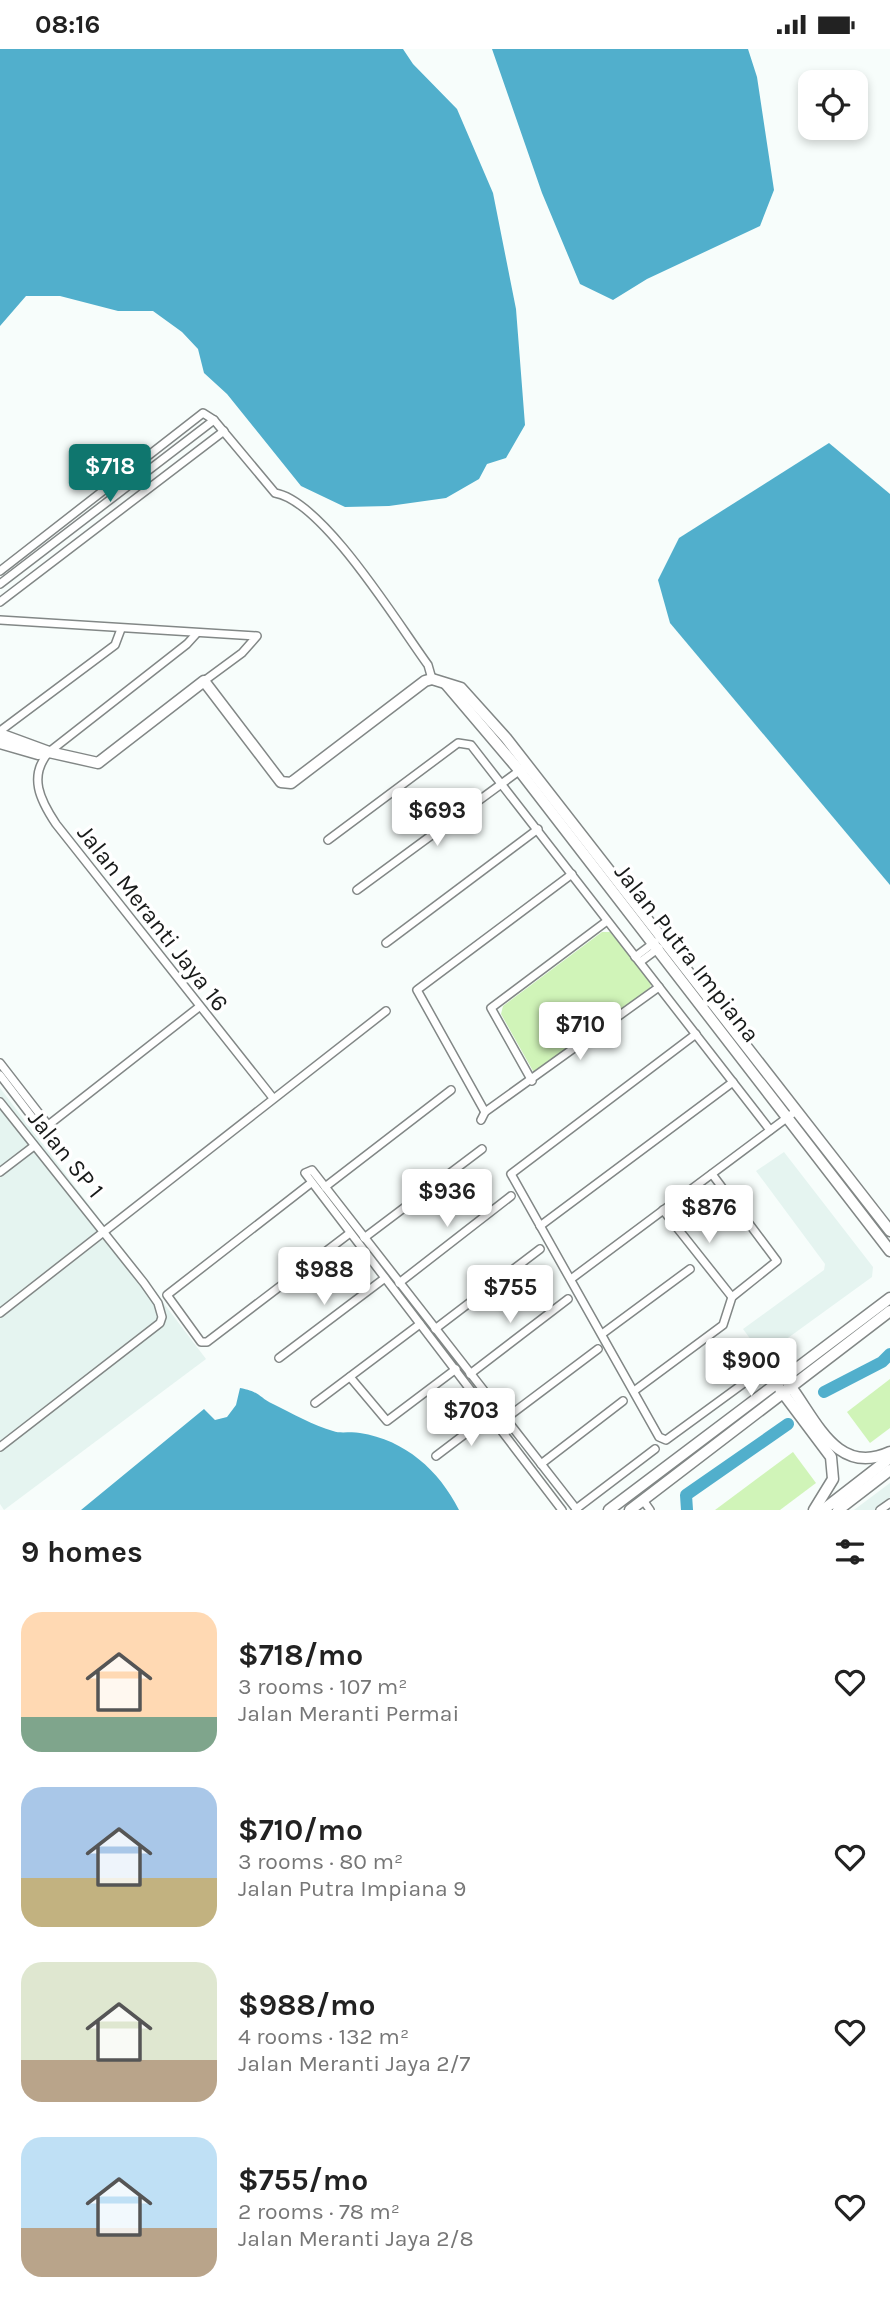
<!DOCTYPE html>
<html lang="en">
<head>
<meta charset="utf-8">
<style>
	body { margin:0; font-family:Karla,sans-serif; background:#f2f2f2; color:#222; height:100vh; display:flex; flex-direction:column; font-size:26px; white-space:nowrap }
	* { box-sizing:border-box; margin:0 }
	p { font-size:23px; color:#767676 }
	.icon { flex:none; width:38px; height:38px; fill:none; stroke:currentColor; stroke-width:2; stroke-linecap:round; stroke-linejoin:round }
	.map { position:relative; height:1461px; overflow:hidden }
	.sheet { display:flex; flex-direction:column; background:#fff; flex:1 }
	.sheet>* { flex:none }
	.buttons { position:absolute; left:798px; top:21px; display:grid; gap:14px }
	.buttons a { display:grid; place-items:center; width:70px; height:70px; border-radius:14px; background:#fff; box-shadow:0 4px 10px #0003; font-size:35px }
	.price { position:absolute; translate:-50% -60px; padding:0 16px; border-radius:7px; background:#fff; color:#222; font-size:23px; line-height:46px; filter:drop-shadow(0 2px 4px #0008) }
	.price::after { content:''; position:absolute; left:50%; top:42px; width:21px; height:16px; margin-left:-10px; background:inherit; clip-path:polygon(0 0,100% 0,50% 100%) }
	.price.on { background:#0f766e; color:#fff }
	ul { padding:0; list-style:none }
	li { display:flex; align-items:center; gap:21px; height:175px; padding:0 21px }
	li span { display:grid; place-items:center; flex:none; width:196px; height:140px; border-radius:21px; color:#555 }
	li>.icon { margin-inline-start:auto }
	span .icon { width:84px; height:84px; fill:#fffc; stroke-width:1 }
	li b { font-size:30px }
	h2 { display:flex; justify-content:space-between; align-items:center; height:84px; padding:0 21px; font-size:30px }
	.status { display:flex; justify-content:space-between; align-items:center; height:49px; padding:0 35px; background:#fff; direction:ltr }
	.status svg { height:19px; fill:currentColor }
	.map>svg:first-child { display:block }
</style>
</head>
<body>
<div class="status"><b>08:16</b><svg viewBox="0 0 49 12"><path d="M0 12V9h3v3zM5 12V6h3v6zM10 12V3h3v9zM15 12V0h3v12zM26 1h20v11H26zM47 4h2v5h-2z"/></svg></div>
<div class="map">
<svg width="890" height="1461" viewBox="0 0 890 1461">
	<rect width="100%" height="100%" fill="#f7fdfb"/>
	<!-- built -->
	<g fill="#e5f4f0">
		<polygon points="0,1039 206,1310 4,1461 0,1455"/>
		<polygon points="784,1103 873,1218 872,1228 763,1307 743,1280 824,1221 825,1215 756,1122"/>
		<polygon points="890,1434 890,1461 854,1461"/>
	</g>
	<!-- green -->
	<g fill="#d0f4b8">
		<polygon points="602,883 610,883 652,932 650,939 537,1024 533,1022 501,965 503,957"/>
		<polygon points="890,1330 890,1379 870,1394 847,1363"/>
		<polygon points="793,1403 816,1434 780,1461 715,1461"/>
	</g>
	<!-- water -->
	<g fill="#51afcc">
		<polygon points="0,0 403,0 413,15 457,60 493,144 516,260 525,376 506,409 487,415 479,430 446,449 389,457 345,458 301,437 227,345 204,324 198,300 182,283 153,262 118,262 60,247 26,247 0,277"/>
		<polygon points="492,0 748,0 757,28 774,141 760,177 647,230 613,251 580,235 542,144"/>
		<polygon points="829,394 890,445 890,836 670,574 658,531 679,489"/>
		<path d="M 240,1339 C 261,1343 258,1348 273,1355 C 291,1364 315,1377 333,1382 C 341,1385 351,1382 360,1384 C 405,1391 439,1421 459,1461 L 81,1461 L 204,1360 L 215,1371 L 227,1368 L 236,1356 Z"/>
	</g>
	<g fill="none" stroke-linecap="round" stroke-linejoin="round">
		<!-- river -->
		<g stroke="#51afcc" stroke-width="12">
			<polyline points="824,1343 882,1313 890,1305"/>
			<polyline points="687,1461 686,1446 788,1375"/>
		</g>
		<!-- street casing -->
		<g stroke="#828786" stroke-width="10">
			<g id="street">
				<path d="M 0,522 L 203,364 L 214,371 L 275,444 C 323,452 398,575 428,616 L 432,630"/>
				<polyline points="0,535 214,371"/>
				<polyline points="0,553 224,382"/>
				<polyline points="0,571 257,587 242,604 204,632"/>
				<path d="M 197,584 L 187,595 L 49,703 C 28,727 40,751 56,775 L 273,1049"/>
				<polyline points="0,682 115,596 121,580"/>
				<polyline points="328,791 458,694 471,696 770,1081"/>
				<polyline points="357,841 523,719"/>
				<polyline points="386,894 538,780"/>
				<polyline points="635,908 655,893"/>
				<polyline points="640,913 659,899"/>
				<polyline points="696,985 511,1125 659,1388 666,1391 755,1326"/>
				<polyline points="0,1014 48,1076"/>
				<polyline points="0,1026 42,1081 199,958"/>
				<polyline points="532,1032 491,959 607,872"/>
				<polyline points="0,1053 144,1234 158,1254 162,1268 160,1274 0,1398"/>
				<polyline points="485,1063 417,941 572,825"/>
				<polyline points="481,1071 485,1063 659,938"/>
				<polyline points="0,1123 34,1097"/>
				<polyline points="311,1134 167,1246 201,1293 207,1293 350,1184"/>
				<polyline points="325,1138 451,1041"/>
				<polyline points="663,1161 732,1248"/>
				<polyline points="540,1177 733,1033"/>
				<polyline points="364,1189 482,1100"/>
				<polyline points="571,1230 796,1062"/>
				<polyline points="399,1234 511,1147"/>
				<polyline points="0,1264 386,962"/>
				<polyline points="435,1280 540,1200"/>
				<polyline points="602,1285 690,1220"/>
				<polyline points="279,1309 385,1229"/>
				<polyline points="470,1325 568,1250"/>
				<polyline points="350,1328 387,1372 456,1320"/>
				<polyline points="634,1342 723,1276 732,1248 777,1212 712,1125"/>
				<polyline points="315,1354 420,1275"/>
				<polyline points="505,1370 598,1300"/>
				<polyline points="436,1407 490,1366"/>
				<polyline points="541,1415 623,1352"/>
				<polyline points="643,1451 650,1461"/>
				<polyline points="576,1460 655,1400"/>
				<polyline points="562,1461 305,1124 312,1121 577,1461"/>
				<polyline points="880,1461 890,1454"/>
			</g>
		</g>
		<!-- secondary casing -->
		<g stroke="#828786" stroke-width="13">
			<g id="secondary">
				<polyline points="446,635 519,721 890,1202"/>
				<polyline points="0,685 49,703 98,714 204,632 281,733 291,734 425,632 432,630 461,639 506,689 890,1182"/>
				<polyline points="0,694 38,705 49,703"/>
				<path d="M 788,1334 C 816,1370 836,1428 890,1403"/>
				<polyline points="780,1340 831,1408 833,1430 814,1461"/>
				<polyline points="609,1461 890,1249"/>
				<polyline points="630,1461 890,1262"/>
				<polyline points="823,1461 890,1409"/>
				<polyline points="838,1461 890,1421"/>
			</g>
		</g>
		<!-- street -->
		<use href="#street" stroke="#fff" stroke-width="7"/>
		<!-- secondary -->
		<use href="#secondary" stroke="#fff" stroke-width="10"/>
	</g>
	<g text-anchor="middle" stroke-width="7" stroke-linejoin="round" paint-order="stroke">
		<!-- street labels -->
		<g font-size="24" fill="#181a19" stroke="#fff">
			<text transform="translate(153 869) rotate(52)" y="8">Jalan Meranti Jaya 16</text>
			<text transform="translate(687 904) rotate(52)" y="8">Jalan Putra Impiana</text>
			<text transform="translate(66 1105) rotate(51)" y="8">Jalan SP 1</text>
		</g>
	</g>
</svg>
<div class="buttons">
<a><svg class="icon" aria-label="locate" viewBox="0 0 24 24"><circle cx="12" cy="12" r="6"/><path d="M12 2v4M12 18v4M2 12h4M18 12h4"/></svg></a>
</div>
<b class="price on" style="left:110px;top:455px">$718</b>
<b class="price" style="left:437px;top:799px">$693</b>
<b class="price" style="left:580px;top:1013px">$710</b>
<b class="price" style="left:447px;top:1180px">$936</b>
<b class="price" style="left:709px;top:1196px">$876</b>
<b class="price" style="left:324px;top:1258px">$988</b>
<b class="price" style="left:510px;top:1276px">$755</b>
<b class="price" style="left:751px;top:1349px">$900</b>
<b class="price" style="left:471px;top:1399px">$703</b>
</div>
<section class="sheet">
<h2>9 homes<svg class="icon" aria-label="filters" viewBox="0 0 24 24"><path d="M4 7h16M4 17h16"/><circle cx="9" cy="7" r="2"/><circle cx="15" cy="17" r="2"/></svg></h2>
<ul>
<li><span style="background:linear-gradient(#ffd9b3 75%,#7fa58c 0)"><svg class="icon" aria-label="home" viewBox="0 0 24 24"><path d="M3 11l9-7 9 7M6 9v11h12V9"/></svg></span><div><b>$718/mo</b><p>3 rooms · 107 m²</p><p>Jalan Meranti Permai</p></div><svg class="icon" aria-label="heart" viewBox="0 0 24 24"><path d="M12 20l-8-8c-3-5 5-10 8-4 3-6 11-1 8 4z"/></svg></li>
<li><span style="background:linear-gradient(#a9c7e8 65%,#c2b280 0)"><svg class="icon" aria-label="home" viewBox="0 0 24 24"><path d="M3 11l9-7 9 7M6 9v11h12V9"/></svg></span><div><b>$710/mo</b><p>3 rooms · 80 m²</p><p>Jalan Putra Impiana 9</p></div><svg class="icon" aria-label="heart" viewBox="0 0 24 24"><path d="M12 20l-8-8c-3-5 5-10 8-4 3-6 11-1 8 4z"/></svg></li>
<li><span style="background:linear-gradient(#dfe7d0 70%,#b9a48a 0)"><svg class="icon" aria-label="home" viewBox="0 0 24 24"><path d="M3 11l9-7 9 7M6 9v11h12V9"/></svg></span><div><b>$988/mo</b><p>4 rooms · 132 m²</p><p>Jalan Meranti Jaya 2/7</p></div><svg class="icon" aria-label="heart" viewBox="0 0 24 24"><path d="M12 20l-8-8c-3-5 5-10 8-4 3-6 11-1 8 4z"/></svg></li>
<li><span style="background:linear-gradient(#bfe0f5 65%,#b9a48a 0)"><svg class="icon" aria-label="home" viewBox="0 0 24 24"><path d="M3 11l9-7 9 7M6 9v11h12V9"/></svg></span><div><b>$755/mo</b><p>2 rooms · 78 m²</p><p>Jalan Meranti Jaya 2/8</p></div><svg class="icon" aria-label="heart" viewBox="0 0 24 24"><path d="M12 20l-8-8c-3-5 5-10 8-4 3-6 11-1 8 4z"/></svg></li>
</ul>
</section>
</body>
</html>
